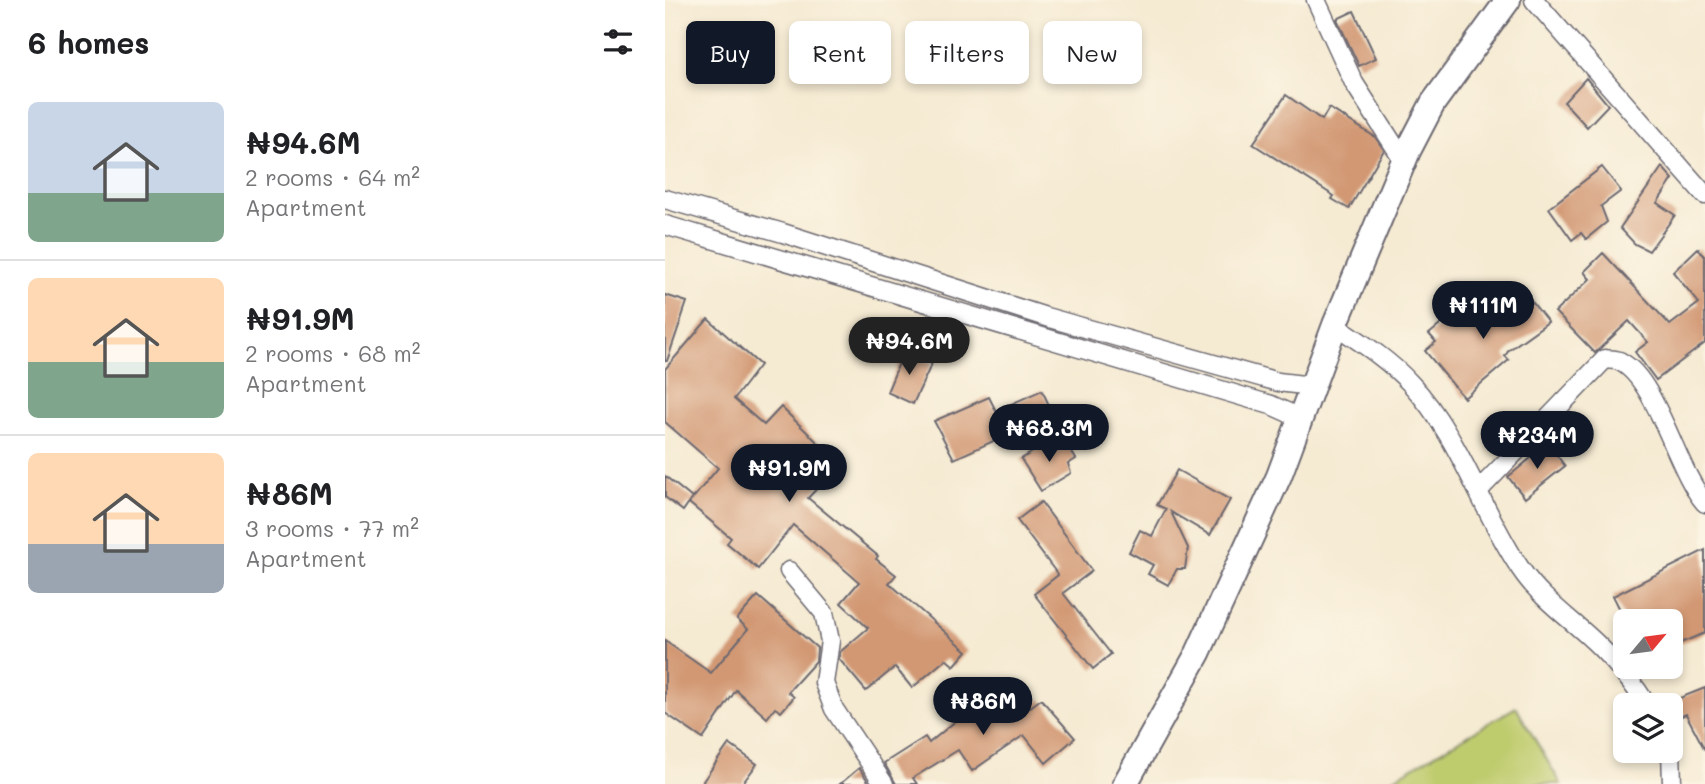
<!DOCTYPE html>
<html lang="en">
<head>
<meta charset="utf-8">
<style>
	body { margin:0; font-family:Mali,sans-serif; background:#f2f2f2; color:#202124; height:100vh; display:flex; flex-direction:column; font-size:26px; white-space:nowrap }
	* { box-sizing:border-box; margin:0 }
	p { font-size:23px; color:#757577 }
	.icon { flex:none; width:38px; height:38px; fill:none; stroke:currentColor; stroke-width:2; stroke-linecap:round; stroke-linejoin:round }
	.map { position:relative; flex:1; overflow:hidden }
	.details { display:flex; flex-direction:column; background:#fff; width:665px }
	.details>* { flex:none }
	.hud { position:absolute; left:21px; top:21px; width:665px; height:63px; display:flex; gap:14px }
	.needle { width:46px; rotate:61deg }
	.tools { position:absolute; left:948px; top:609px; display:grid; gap:14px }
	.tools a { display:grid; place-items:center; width:70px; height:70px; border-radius:10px; background:#fff; box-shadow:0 4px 10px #0003; font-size:35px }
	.price { position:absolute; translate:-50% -60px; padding:0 16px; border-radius:24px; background:#111827; color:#fff; font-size:23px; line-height:46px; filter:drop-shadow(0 2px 4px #0008) }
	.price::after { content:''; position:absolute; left:50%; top:42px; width:21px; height:16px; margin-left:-10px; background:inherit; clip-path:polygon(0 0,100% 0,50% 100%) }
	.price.active { background:#222; color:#fff }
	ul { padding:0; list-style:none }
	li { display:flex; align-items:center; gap:21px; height:175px; padding:0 28px }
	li+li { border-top:2px solid #e0e0e0 }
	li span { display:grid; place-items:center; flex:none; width:196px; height:140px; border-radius:10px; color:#555 }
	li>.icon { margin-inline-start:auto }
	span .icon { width:84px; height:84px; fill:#fffc; stroke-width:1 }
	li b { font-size:30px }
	h2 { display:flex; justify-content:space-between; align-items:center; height:84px; padding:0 28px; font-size:30px }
	.pill { padding:0 24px; border-radius:10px; background:#fff; box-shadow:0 4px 10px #0003; font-size:24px; line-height:63px }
	.pill.active { background:#111827; color:#fff }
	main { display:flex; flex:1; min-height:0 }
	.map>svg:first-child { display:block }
</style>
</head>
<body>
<main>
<section class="details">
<h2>6 homes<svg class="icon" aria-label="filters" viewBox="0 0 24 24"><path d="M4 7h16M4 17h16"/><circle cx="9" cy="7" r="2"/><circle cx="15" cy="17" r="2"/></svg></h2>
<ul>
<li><span style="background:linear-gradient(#c9d6e8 65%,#7fa58c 0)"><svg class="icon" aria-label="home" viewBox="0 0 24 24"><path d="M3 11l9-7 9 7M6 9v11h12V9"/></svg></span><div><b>₦94.6M</b><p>2 rooms · 64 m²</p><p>Apartment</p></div></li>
<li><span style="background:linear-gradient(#ffd9b3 60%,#7fa58c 0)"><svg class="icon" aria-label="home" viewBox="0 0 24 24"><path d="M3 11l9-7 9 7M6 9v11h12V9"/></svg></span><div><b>₦91.9M</b><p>2 rooms · 68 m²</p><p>Apartment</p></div></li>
<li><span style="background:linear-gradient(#ffd9b3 65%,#9aa5b1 0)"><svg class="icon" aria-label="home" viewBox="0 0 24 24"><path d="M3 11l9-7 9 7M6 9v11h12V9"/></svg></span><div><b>₦86M</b><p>3 rooms · 77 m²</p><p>Apartment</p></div></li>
</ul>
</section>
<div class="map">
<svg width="1040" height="784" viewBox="0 0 1040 784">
	<rect width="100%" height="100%" fill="#fcf5e5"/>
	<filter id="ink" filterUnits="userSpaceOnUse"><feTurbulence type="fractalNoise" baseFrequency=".0143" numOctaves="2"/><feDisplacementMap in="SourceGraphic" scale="14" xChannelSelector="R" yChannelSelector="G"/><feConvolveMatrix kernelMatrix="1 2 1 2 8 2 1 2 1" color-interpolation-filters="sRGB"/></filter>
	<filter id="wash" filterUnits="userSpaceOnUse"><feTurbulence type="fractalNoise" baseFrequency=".00686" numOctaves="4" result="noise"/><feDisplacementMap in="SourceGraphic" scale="28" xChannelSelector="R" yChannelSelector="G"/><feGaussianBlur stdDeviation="1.57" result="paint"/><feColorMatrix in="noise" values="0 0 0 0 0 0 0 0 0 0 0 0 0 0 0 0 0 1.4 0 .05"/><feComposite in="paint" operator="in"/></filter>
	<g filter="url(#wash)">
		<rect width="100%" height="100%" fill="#f5ead2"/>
		<!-- green -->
		<polygon fill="#bfcc6e" stroke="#707754" stroke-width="2" points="851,707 896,784 719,784"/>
		<g id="blocks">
			<!-- building -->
			<g fill="#d29873">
				<polygon points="689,11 711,58 694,66 672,19"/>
				<polygon points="921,78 943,105 922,127 899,102"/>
				<polygon points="621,95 657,120 664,108 710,137 719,150 684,209 667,199 669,196 588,144"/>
				<polygon points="937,167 956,191 936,206 942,222 921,239 916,233 907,240 884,208"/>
				<polygon points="997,167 1008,179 992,203 1010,215 984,251 970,244 955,228"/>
				<polygon points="1033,248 1040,257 1040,343 991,380 970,352 983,342 964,321 930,353 890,312 925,279 919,272 938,253 1005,325 1034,303 1008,272"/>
				<polygon points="857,289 883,322 844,350 840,356 844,360 799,398 760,351 771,342 764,334 786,316 792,324 815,304 824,316"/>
				<polygon points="0,295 22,302 2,361 0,361"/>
				<polygon points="43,319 95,365 69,399 99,425 116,407 175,464 143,498 213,556 211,559 231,575 224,583 302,651 289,666 281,659 247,688 230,667 201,691 174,659 175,652 203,628 176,603 194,582 128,525 93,569 62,543 66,538 24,503 53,468 0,422 0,369"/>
				<polygon points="239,351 267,363 248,404 222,392"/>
				<polygon points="377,390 388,414 289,459 269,421 324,397 331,411"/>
				<polygon points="388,440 394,451 403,446 411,459 403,464 406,473 376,491 356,459"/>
				<polygon points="883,444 900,466 860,498 843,477"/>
				<polygon points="512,470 565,500 545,535 506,512 523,548 520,569 512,569 503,585 483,574 488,565 464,552 475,530 487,536 501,509 492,505"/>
				<polygon points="0,476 27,498 18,511 0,497"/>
				<polygon points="376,502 427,571 398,593 446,654 428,669 369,594 393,575 352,520"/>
				<polygon points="1040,550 1040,633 1006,647 1006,621 961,621 948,596"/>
				<polygon points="93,596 152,648 151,661 123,692 129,697 116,712 110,708 102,718 71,690 38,739 0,713 0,641 46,673 83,629 72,619"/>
				<polygon points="324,686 351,718 376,699 410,738 381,763 359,735 307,771 293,750 248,778 252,784 231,784 219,763 260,737 264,743 305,709 302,705"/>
				<polygon points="1040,688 1040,750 1021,714 1009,719 1006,705 1002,703"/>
				<polygon points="64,744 92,764 77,784 36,784"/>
				<polygon points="194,768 205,784 175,784"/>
			</g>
		</g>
	</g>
	<g filter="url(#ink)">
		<use href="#blocks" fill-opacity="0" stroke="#6c6870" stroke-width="2"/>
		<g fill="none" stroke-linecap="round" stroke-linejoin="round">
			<!-- street casing -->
			<g stroke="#6c6870" stroke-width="21">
				<g id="street">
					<polyline points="651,0 689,83 739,161"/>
					<polyline points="869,0 1040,195"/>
					<polyline points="0,199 118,233 381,317 613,382 647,386"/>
					<polyline points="0,225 606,405 635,418"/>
					<path d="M 670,325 C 697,343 724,360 746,384 C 794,435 817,512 855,568 C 877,601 908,620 935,647 C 953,665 969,684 982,705"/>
					<path d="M 814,490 L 940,359 C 945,360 952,359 956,362 C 992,381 1011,469 1040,503"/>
					<polyline points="124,571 159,613 165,641 159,683 169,709 219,784"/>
					<polyline points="1006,749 1007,784"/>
				</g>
			</g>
			<!-- secondary casing -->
			<g stroke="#6c6870" stroke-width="28">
				<polyline id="secondary" points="460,784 533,653 614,476 670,325 743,151 768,103 843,0"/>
			</g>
			<!-- street -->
			<use href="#street" stroke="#fff" stroke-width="18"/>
			<!-- secondary -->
			<use href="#secondary" stroke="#fff" stroke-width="24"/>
		</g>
	</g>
</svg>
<div class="tools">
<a><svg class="needle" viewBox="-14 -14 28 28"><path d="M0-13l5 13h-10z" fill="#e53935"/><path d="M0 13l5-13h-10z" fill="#757577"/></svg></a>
<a><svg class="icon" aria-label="layers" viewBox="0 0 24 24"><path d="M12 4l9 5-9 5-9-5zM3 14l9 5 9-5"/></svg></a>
</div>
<b class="price" style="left:818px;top:341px">₦111M</b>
<b class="price active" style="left:244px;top:377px">₦94.6M</b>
<b class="price" style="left:384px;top:464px">₦68.3M</b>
<b class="price" style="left:872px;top:471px">₦234M</b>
<b class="price" style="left:124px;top:504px">₦91.9M</b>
<b class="price" style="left:318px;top:737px">₦86M</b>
<div class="hud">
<a class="pill active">Buy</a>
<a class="pill">Rent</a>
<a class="pill">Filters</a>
<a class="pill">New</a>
</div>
</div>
</main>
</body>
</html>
